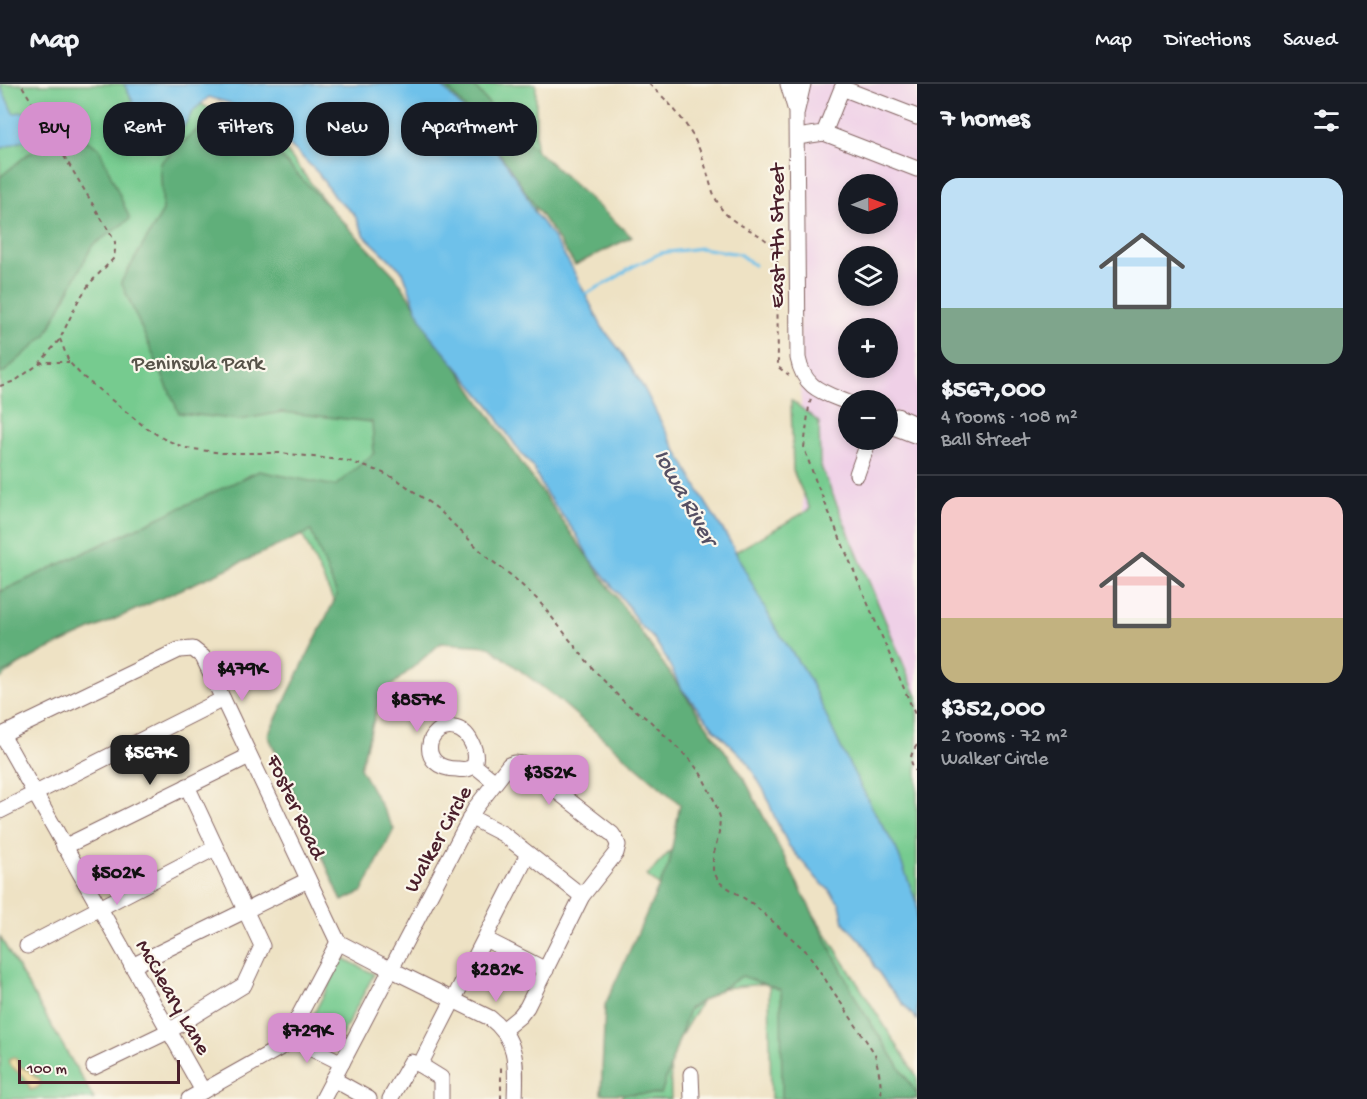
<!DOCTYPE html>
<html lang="en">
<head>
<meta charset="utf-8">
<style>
	body { margin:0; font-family:"Gochi Hand",sans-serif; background:#242831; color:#f1f3f6; height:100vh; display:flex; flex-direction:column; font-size:22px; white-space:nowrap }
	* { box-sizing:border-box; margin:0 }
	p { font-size:20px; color:#9ea1a6 }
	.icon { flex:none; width:33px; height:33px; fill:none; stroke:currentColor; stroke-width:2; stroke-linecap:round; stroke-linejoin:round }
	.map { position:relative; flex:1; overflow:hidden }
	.panel { display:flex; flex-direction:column; background:#171b24; width:450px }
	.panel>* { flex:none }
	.top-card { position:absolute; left:18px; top:18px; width:570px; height:54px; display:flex; gap:12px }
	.needle { width:39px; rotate:89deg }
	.fabs { position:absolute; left:838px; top:90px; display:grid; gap:12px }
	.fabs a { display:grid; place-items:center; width:60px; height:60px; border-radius:50%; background:#171b24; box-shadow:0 3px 9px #0003; font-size:30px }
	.scale { position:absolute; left:18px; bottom:15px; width:162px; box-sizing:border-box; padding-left:6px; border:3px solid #4a1f2b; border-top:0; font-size:16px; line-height:21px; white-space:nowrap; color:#4a1f2b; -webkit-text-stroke:4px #fbf7ec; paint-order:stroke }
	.price { position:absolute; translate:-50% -51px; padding:0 14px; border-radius:12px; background:#d690ce; color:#111; font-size:20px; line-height:39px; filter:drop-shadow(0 2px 3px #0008) }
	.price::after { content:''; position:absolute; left:50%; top:36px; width:18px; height:14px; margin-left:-9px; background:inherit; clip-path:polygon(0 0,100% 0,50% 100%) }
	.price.on { background:#222; color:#fff }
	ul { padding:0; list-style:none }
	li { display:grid; align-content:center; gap:12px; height:318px; padding:0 24px }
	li+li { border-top:2px solid #363941 }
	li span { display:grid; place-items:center; height:186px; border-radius:18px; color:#555 }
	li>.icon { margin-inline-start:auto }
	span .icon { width:108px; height:108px; fill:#fffc; stroke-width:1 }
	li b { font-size:26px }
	h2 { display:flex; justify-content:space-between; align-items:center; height:72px; padding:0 24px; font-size:26px }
	.pill { padding:0 21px; border-radius:24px; background:#171b24; box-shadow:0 3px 9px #0003; font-size:21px; line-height:54px }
	.pill.on { background:#d690ce; color:#111 }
	header { display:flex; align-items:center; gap:36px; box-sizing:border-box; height:84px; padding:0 30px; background:#171b24; border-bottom:2px solid #363941 }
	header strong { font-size:28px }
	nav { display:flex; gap:33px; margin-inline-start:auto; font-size:21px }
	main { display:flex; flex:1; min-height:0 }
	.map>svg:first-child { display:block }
</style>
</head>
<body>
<header>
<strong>Map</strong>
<nav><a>Map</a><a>Directions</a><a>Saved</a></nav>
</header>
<main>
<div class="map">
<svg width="917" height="1015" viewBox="0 0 917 1015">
	<rect width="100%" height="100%" fill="#fbf7ec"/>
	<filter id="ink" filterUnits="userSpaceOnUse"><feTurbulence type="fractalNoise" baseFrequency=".0167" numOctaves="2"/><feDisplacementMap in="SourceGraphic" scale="12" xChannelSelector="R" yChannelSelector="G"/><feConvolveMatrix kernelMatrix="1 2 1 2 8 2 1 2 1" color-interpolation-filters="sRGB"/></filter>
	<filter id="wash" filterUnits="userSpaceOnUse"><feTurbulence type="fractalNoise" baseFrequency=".008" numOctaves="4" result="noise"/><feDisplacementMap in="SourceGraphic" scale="24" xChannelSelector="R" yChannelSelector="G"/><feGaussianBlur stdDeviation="1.35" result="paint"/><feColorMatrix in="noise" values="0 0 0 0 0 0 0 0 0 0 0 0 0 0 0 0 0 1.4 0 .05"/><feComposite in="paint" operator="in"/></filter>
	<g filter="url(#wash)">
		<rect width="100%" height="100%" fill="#eee2c4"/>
		<!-- built -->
		<path fill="#efd0e7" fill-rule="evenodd" d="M 795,0 L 917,0 L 917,746 L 804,478 ZM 849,100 L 888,100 L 888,140 L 849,140 ZM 849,172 L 888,172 L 888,212 L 849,212 ZM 849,244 L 888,244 L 888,284 L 849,284 ZM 849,316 L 888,316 L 888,356 L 849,356 Z"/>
		<!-- green -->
		<g fill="#76cb8f" stroke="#60755d" stroke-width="1.5">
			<polygon points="0,0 164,0 285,65 402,219 646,566 917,993 917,1015 771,1015 769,899 708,906 670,970 671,1015 621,1015 702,836 647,792 711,723 477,527 357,566 300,446 41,564 0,595"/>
			<path d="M 440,0 L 536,0 L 535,129 C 512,81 476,40 440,0 Z"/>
			<polygon points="791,316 819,338 820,380 917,613 917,838 735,468 810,425 793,387"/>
			<polygon points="0,853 94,1015 0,1015"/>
			<polygon points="343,874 374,890 340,954 309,939"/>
		</g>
		<!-- forest -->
		<g fill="#60af7a" stroke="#556752" stroke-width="1.5">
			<polygon points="444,0 472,0 502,35 632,153 575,181 481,42"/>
			<polygon points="206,38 277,69 395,192 525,384 744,694 861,924 917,1010 917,1015 782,1015 781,906 742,892 689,925 661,1010 601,1010 605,921 669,780 680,720 554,612 488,562 441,559 381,611 360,684 394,745 362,808 342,817 268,651 337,511 311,447 46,566 0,591 0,508 2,507 259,387 335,402 374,369 372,338 282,328 240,336 179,329 121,198 163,127 160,79"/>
			<polygon points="79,52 99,64 130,135 92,162 46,251 3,289 0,289 0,93 28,70"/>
		</g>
		<!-- sand -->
		<polygon fill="#eeda9e" stroke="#9c7c64" stroke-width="1.5" points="13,973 16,974 20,983 30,987 35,993 38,994 40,996 40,1001 37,1004 31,1006 25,994 9,980 9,975"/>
		<!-- water -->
		<g fill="#6ec1ea" stroke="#5c708a" stroke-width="1.5">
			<polygon points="0,0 13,29 48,26 74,18 81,36 0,65"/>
			<polygon points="124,0 440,0 463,25 508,82 524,107 535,129 553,153 570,180 602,243 622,269 645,306 664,344 707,421 728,454 774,541 809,594 842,666 874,727 896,764 917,820 917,936 887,901 875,883 866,863 844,839 840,820 829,806 818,796 789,762 774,732 765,708 746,676 716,647 681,604 665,572 654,555 638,539 628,522 589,473 576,450 545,408 533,383 520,368 502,342 490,322 429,250 415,221 403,188 365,152 354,130 334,113 319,90 296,67 276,49 254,33 229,19 209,13 193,27 183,44 161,48 137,26"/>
		</g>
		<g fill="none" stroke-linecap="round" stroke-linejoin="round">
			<!-- stream -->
			<polyline stroke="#6ec1ea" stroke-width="3" points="585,210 614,195 632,183 661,169 701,164 739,170 754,181"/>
		</g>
	</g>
	<g filter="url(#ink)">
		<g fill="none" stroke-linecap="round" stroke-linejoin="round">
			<!-- minor casing -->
			<g stroke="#836361" stroke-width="17">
				<g id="minor">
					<polyline points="788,0 796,27"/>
					<path d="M 803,0 L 796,30 L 798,274 C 804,305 823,308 849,319"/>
					<polyline points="824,49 917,85"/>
					<polyline points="797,53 824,49 842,4 917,33"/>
					<polyline points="888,335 897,332 917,341"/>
					<polyline points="888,336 891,342 917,352"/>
					<polyline points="857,390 869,356"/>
					<polyline points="2,651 203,1007"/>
					<path d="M 0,652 L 179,566 L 193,565 L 203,573 L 338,858 L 380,880 L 490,934 C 519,956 516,982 515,1015"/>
					<path d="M 474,681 C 479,669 469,646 454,644 C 426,639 416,685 457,685 C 464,686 469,686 474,681 L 495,698"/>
					<polyline points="0,727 223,615"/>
					<polyline points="470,733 503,750 582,812"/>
					<polyline points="64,763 249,672"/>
					<polyline points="485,855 546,886"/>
					<polyline points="27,862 215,764"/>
					<polyline points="132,882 308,796"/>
					<polyline points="288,952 342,979"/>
					<polyline points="94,983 169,947 244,901 262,862 187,702"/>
					<polyline points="691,990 692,1015"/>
					<polyline points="333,995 369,1015"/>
					<polyline points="189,1015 283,962 338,858"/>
					<polyline points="323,1015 476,723 509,681 514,679 522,680 612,750 616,756 618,761 616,769 582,812 527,923 520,932 503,946"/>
					<polyline points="390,1015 411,978 420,981"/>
					<polyline points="441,1015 441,994 420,981 528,770"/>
				</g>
			</g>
			<!-- path -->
			<g stroke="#836361" stroke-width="2" stroke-dasharray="4.5 4.5" stroke-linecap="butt">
				<path d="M 649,0 C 672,20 693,45 703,75 C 709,92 711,111 723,127 C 735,142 756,146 769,159 C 773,163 775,170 777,175 L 778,283 L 789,291"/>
				<polyline points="60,255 69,278 82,292 145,343 164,355 186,364 222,369 280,369 349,377 381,388 398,396 438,425 488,474 512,492 538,516 594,586 623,617 650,637 691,677 701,690 714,716 720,733 719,749 713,773 713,786 719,798 753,820 807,868 875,970 880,994 882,1015"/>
				<polyline points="39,280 46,278 69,278"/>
				<polyline points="0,302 15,297 39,280 60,255 78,217 90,199 114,174 115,166 115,158 110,149 21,0"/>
				<polyline points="811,315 809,322 804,364 816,398 917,635"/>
				<path d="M 917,661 C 908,674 910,677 917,690"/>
				<polyline points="501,1015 501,982"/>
			</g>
			<!-- minor -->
			<use href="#minor" stroke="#fff" stroke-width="15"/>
		</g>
	</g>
	<g text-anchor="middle" stroke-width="4.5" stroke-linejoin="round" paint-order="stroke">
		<!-- street labels -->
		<g font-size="22" fill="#4a1f2b" stroke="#fbf7ec">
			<text transform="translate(775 152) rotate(-90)" y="8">East 7th Street</text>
			<text transform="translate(298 722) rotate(65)" y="8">Foster Road</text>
			<text transform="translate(436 754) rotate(-61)" y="8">Walker Circle</text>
			<text transform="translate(175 912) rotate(60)" y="8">McCleary Lane</text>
		</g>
		<!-- park labels -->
		<g font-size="22" fill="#575349" stroke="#fbf7ec">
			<text x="198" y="285">Peninsula Park</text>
		</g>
		<!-- water labels -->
		<g font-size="24" font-style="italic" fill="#555064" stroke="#fbf7ec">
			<text transform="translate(687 412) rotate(61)" y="8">Iowa River</text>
		</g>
	</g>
</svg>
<div class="fabs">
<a><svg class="needle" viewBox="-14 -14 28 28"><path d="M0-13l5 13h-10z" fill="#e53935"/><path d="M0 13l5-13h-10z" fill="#9ea1a6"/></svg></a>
<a><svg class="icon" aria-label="layers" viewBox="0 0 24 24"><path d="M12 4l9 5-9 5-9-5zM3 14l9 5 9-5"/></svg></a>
<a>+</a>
<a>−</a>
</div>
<div class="scale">100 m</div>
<b class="price" style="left:242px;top:618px">$479K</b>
<b class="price" style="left:417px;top:649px">$857K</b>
<b class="price on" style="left:150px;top:702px">$567K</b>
<b class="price" style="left:549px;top:722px">$352K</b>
<b class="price" style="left:117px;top:822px">$502K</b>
<b class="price" style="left:496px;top:919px">$282K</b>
<b class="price" style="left:307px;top:980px">$729K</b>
<div class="top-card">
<a class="pill on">Buy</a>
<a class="pill">Rent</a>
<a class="pill">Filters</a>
<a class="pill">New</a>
<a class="pill">Apartment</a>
</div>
</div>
<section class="panel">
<h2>7 homes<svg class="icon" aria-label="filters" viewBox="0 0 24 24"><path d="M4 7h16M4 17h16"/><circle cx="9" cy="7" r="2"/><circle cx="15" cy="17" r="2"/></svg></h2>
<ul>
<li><span style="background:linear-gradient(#bfe0f5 70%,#7fa58c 0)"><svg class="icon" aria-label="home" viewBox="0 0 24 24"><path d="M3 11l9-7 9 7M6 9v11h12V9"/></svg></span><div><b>$567,000</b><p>4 rooms · 108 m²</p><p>Ball Street</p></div></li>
<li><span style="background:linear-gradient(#f6c9c9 65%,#c2b280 0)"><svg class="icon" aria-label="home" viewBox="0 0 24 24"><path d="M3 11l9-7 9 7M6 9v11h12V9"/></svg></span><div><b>$352,000</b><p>2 rooms · 72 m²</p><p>Walker Circle</p></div></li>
</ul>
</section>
</main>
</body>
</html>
